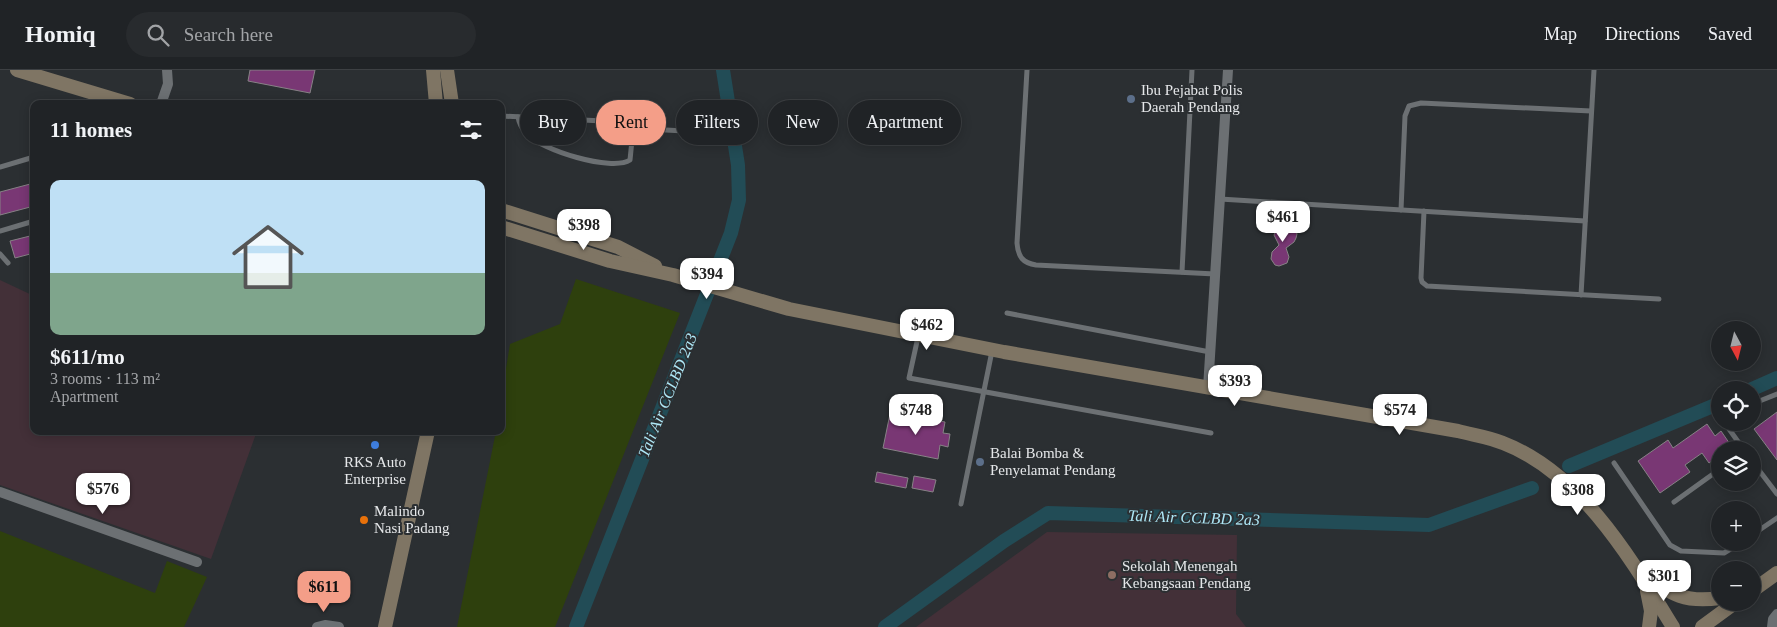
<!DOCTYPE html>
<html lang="en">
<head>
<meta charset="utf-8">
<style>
	body { margin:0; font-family:"Times New Roman",serif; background:#282b2e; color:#f1f3f6; height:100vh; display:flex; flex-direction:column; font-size:19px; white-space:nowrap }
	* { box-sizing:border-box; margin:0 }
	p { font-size:16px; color:#a2a4a7 }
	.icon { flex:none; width:28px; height:28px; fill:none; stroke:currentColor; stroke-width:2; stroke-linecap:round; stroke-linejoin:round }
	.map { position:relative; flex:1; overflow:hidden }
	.sheet { position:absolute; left:30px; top:30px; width:475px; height:335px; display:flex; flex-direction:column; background:#202326; border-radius:10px; box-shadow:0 2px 12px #0003,0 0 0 1px #3d4043 }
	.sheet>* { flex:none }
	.hud { position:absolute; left:520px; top:30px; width:475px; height:45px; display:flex; gap:10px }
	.needle { width:32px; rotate:173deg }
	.tools { position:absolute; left:1711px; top:251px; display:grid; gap:10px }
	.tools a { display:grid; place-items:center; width:50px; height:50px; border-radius:50%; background:#202326; box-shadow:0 2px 12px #0003,0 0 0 1px #3d4043; font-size:25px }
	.price { position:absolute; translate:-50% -42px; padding:0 11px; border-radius:10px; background:#fff; color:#222; font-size:16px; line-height:32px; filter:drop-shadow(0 1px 2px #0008) }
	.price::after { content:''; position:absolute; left:50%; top:30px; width:15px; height:11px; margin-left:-8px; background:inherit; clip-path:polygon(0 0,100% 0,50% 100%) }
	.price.active { background:#f49e88; color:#111 }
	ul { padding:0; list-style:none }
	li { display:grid; align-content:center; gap:10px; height:265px; padding:0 20px }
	li span { display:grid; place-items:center; height:155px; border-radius:10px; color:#555 }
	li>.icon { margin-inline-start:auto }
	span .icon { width:90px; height:90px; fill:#fffc; stroke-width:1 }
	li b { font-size:21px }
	h2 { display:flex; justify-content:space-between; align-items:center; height:60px; padding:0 20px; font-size:21px }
	.chip { padding:0 18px; border-radius:22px; background:#202326; box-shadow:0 2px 12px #0003,0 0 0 1px #3d4043; font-size:18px; line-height:45px }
	.chip.active { background:#f49e88; color:#111 }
	header { display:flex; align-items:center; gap:30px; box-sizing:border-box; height:70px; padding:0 25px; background:#202326; border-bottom:1px solid #3d4043 }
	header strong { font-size:24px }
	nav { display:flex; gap:28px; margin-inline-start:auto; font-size:18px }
	.search { width:350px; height:45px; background:#282b2e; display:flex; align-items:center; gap:12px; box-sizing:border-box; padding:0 18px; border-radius:28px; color:#a2a4a7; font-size:19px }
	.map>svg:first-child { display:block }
</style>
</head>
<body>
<header>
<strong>Homiq</strong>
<div class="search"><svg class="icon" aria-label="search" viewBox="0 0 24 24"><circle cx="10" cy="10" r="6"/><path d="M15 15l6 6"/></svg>Search here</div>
<nav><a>Map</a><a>Directions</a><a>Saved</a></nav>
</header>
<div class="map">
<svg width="1777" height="557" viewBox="0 0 1777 557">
	<rect width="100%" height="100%" fill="#2b2f32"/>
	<!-- education -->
	<g fill="#433038">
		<polygon points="0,210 34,226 34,361 257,361 211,489 0,415"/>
		<polygon points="1047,462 1237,465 1236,544 1246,557 916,557"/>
	</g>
	<!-- green -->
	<g fill="#2e400d">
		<polygon points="576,209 680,243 555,557 457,557 496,361 501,361 501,329 510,274 560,254"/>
		<polygon points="0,461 155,523 167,491 207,507 184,557 0,557"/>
	</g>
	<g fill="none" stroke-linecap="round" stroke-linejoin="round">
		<!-- canal -->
		<g stroke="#224c56" stroke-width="14">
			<polyline points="1750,320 1777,308"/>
			<polyline points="1569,396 1720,333"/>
			<polyline points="576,557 731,163 739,130 738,95 723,0"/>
			<polyline points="885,557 1004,471 1048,443 1429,455 1532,418"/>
		</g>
	</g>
	<!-- building -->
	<g fill="#793774" stroke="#878286">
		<polygon points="250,0 315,0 310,23 248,11"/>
		<polygon points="34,113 34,136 0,145 0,122"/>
		<polygon points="1286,153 1294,156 1297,164 1296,168 1294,172 1286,178 1289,187 1287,193 1279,196 1275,195 1271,189 1272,182 1279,175 1274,165 1278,156"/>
		<polygon points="34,165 34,183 15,188 10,171"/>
		<polygon points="1777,342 1777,390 1754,359"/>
		<polygon points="890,344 919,350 919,347 945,352 943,363 950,364 948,377 940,375 938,389 883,378"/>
		<polygon points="1707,354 1715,366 1721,361 1734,380 1720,380 1720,385 1709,393 1702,383 1685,395 1690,402 1660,423 1638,391 1668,370 1673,378"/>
		<polygon points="877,402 908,408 906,418 875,412"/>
		<polygon points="914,406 936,410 933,422 912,418"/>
	</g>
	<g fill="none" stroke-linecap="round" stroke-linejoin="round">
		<!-- lane -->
		<g stroke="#6c7073" stroke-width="5">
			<path d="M 1027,0 L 1017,173 C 1018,187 1023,193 1036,195 L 1215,204"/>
			<polyline points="501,46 603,51"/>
			<path d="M 518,47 C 519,54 522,59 527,64 C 541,80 612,102 630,90 L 632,70 L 648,59 L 684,61"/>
			<polyline points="0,97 34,87"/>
			<polyline points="1220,129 1585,151"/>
			<polyline points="1401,140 1405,46 1409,36 1421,33 1591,41"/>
			<polyline points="1424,141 1421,208 1422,212 1427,216 1659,229"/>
			<polyline points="0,161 34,151"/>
			<polyline points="0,184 8,193"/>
			<polyline points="1182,202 1192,0"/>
			<polyline points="1581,225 1594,0"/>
			<polyline points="1007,243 1210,282"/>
			<polyline points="918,267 909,308 1211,363"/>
			<polyline points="1752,334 1777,324"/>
			<polyline points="1724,352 1744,380"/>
			<polyline points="1752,391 1777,424"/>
			<polyline points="1614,393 1670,475 1681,481 1724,483 1742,472"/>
			<polyline points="1674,432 1720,399"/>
			<polyline points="961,434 992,281"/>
			<polyline points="1752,465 1777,448"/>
		</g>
		<!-- street -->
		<g stroke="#6c7073" stroke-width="10">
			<polyline points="161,34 168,14 167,0"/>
			<polyline points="1208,318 1228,0"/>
			<polyline points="0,422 197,492"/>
			<polyline points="317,557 325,555 339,557"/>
			<polyline points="1772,557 1773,549 1777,544"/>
		</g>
		<!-- secondary -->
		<g stroke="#7f7564" stroke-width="14">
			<polyline points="17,0 130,34"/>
			<polyline points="433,0 436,34"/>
			<polyline points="447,0 452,34"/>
			<polyline points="501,140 618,177 655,196"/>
			<path d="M 501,157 L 610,191 L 673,205 L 789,239 L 1004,282 L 1458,361 C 1473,365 1489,367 1503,373 C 1581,403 1631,489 1673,557"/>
			<path d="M 1645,505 C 1671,525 1686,533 1720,528"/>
			<polyline points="1647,521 1651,541 1649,557"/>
			<polyline points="1752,521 1777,503"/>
			<polyline points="385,557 428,361"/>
			<polyline points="1702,557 1736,532"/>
		</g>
	</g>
	<!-- markers -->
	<g fill="#5c6f8a" stroke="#2b2f32" stroke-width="2">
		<circle cx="1131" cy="29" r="5"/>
		<circle cx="980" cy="392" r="5"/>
	</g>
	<circle fill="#3f7fe0" stroke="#2b2f32" stroke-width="2" cx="375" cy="375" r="5"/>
	<circle fill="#e8710a" stroke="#2b2f32" stroke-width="2" cx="364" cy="450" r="5"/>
	<circle fill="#8d6e63" stroke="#2b2f32" stroke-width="2" cx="1112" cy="505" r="5"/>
	<g text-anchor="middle" stroke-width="4" stroke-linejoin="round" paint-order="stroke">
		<!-- poi labels -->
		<g font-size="15" fill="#e5e7e9" stroke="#2b2f32" text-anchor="start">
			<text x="1141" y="25">Ibu Pejabat Polis<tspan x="1141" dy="17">Daerah Pendang</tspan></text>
			<text x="990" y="388">Balai Bomba &amp;<tspan x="990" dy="17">Penyelamat Pendang</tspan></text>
			<text x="375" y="397" text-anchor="middle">RKS Auto<tspan x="375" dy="17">Enterprise</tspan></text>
			<text x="374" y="446">Malindo<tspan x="374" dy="17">Nasi Padang</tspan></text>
			<text x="1122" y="501">Sekolah Menengah<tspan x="1122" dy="17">Kebangsaan Pendang</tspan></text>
		</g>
		<!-- water labels -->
		<g font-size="16" font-style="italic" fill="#aee7f6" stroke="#2b2f32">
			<text transform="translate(667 325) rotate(-68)" y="6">Tali Air CCLBD 2a3</text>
			<text transform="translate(1194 447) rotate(2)" y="6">Tali Air CCLBD 2a3</text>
		</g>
	</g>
</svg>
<div class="tools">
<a><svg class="needle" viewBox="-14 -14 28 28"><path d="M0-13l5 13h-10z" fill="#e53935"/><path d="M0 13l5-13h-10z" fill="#a2a4a7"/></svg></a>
<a><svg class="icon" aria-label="locate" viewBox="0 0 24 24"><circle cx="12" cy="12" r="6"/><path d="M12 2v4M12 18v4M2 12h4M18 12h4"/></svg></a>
<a><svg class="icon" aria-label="layers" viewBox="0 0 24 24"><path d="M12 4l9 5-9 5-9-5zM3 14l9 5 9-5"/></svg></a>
<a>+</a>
<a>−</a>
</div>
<b class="price" style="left:1283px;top:173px">$461</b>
<b class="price" style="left:584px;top:181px">$398</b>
<b class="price" style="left:707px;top:230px">$394</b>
<b class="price" style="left:927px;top:281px">$462</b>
<b class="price" style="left:1235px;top:337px">$393</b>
<b class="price" style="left:916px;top:366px">$748</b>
<b class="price" style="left:1400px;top:366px">$574</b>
<b class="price" style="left:103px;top:445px">$576</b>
<b class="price" style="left:1578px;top:446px">$308</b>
<b class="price" style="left:1664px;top:532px">$301</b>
<b class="price active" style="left:324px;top:543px">$611</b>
<div class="hud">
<a class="chip">Buy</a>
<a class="chip active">Rent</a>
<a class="chip">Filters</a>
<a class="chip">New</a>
<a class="chip">Apartment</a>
</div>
<section class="sheet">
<h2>11 homes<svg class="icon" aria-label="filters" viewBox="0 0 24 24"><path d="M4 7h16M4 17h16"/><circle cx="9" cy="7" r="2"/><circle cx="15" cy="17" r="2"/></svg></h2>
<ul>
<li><span style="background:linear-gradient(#bfe0f5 60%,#7fa58c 0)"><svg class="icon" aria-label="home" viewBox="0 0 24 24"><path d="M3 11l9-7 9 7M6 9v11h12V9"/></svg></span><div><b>$611/mo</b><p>3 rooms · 113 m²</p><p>Apartment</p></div></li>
</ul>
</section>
</div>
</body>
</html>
